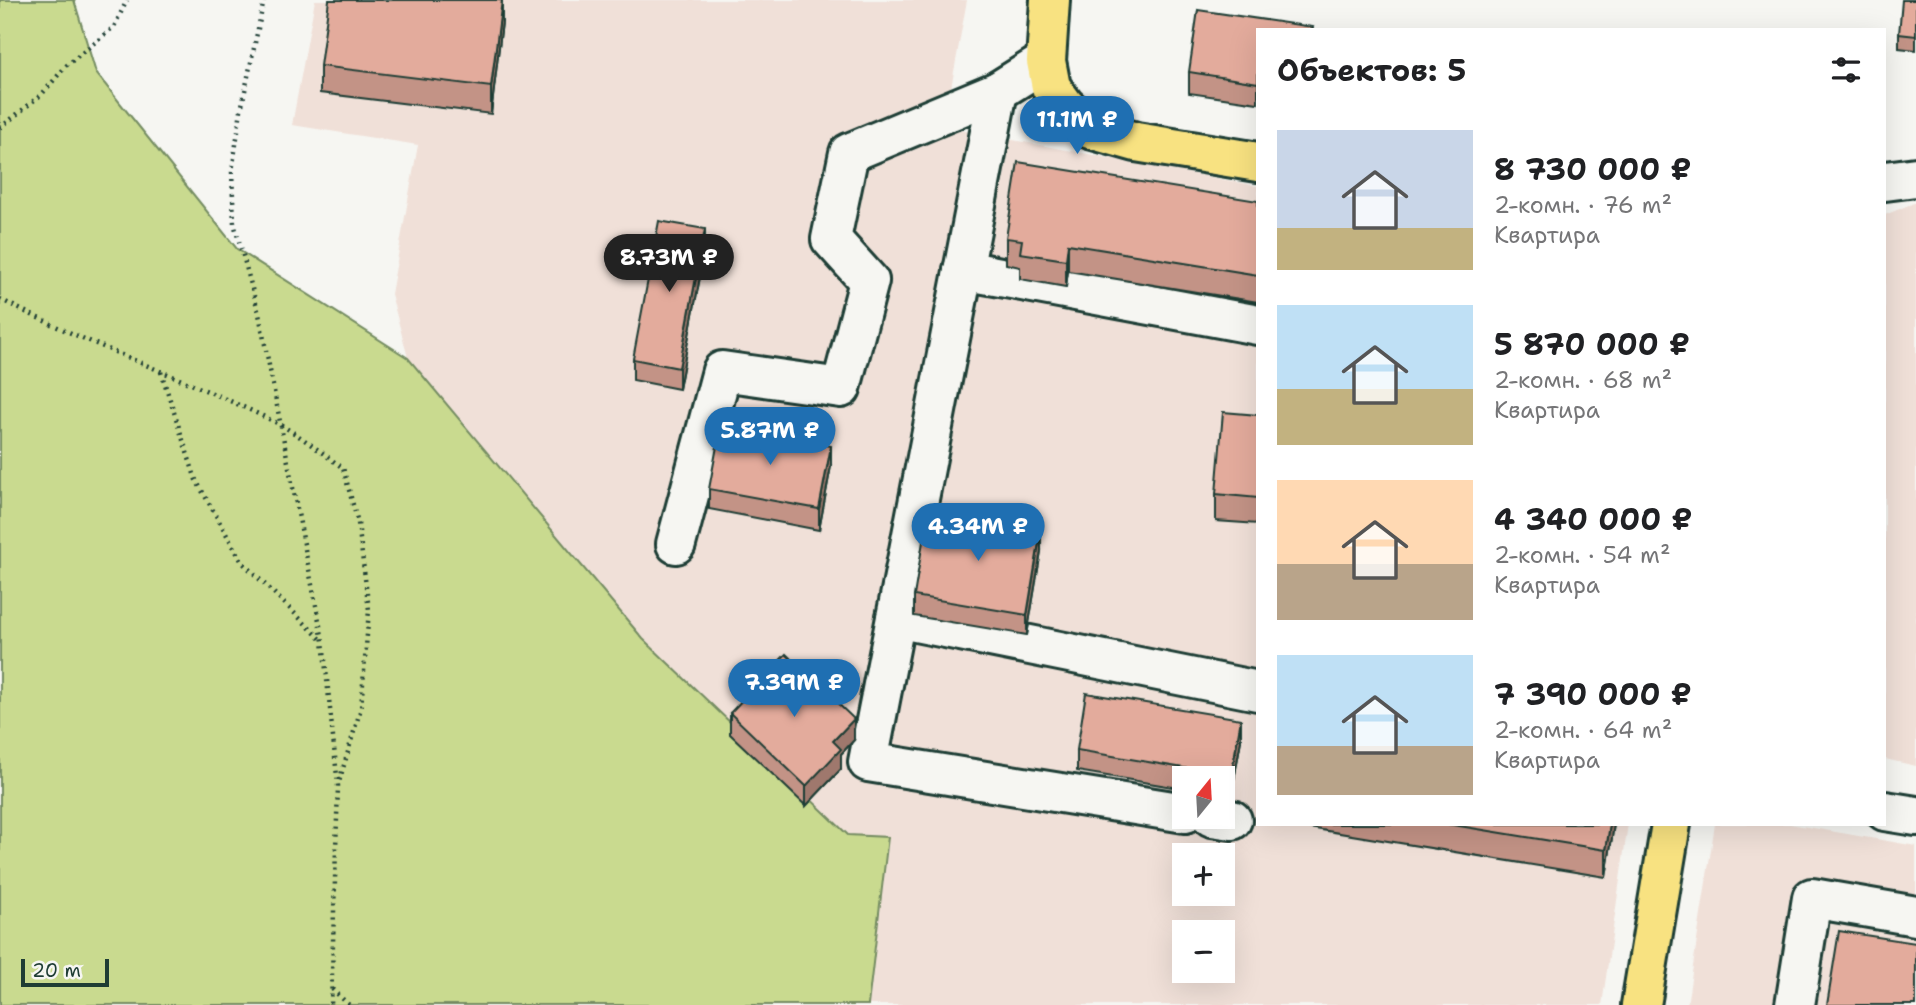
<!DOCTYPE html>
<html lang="ru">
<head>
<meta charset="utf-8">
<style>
	body { margin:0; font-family:"Shantell Sans",sans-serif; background:#f2f2f2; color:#202124; height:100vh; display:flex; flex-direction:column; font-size:26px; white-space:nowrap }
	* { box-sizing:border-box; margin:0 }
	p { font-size:23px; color:#757577 }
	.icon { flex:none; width:38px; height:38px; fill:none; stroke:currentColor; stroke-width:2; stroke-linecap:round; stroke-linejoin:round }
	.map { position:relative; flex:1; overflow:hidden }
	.panel { position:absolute; left:1256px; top:28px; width:630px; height:798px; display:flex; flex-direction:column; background:#fff; border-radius:0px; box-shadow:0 7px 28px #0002 }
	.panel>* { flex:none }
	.needle { width:46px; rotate:18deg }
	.tools { position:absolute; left:1172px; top:766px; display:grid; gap:14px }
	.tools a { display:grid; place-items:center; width:63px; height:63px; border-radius:0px; background:#fff; box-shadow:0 7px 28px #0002; font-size:35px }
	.scale { position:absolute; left:21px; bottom:18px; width:88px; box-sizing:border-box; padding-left:7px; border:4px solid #1f3d34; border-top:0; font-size:19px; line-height:24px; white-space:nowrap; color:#1f3d34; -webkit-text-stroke:5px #f6f6f2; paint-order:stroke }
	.price { position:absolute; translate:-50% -60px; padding:0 16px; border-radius:24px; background:#1f6fb2; color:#fff; font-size:23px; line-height:46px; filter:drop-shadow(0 2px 4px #0008) }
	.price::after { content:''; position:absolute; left:50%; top:42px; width:21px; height:16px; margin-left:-10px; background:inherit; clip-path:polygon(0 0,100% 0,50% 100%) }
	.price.active { background:#222; color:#fff }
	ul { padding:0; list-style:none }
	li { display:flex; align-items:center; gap:21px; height:175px; padding:0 21px }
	li span { display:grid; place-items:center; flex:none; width:196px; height:140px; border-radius:0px; color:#555 }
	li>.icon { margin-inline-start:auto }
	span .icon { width:84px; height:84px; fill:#fffc; stroke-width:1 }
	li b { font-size:30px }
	h2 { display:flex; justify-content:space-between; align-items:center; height:84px; padding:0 21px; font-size:30px }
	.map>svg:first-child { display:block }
</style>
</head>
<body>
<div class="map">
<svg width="1916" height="1005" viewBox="0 0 1916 1005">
	<rect width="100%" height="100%" fill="#f6f6f2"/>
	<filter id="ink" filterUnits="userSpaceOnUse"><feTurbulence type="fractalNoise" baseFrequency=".0143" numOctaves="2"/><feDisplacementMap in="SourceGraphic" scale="14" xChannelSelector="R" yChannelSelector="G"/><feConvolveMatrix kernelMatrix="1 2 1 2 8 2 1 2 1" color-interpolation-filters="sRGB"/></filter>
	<g filter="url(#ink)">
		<!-- built -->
		<g fill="#f0e0d8" fill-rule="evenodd">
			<path d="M 315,0 L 967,0 L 944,127 L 1258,186 L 1258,824 L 1628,824 L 1602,1005 L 868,1005 L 888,837 L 848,835 L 643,639 L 408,358 L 391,294 L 418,145 L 292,125 ZM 1185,779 L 1223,779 L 1223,817 L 1185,817 ZM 1185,856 L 1223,856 L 1223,894 L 1185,894 ZM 1185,933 L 1223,933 L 1223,971 L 1185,971 Z"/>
			<polygon points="1916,202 1916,766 1885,759 1885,215"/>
			<polygon points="1715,824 1790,824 1916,846 1916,1005 1687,1005"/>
		</g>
		<!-- green -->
		<polygon fill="#c9da8f" stroke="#748c62" stroke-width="2" points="0,0 74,0 96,73 237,249 408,358 643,639 848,835 888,837 868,1005 0,1005"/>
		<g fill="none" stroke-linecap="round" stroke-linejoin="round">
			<!-- minor casing -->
			<g stroke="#1f3d34" stroke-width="44">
				<g id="minor">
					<polyline points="998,91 868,762 1185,813"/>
					<polyline points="1885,181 1916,177"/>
					<polyline points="963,270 1258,325"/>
					<polyline points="676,544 722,371 841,388 869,281 831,239 849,153 998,91 1046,61"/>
					<polyline points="896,618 1258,691"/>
					<polyline points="1885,811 1916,816"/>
					<polyline points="1212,817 1232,820"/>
					<polyline points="1795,1005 1812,898 1916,916"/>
				</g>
			</g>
			<!-- major casing -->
			<g stroke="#1f3d34" stroke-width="44">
				<g id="major">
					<polyline points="1050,0 1046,61 1051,87 1065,106 1090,129 1136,142 1258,162"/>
					<polyline points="1641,1005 1671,824"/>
				</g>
			</g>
			<!-- path -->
			<g stroke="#1f3d34" stroke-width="4.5" stroke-dasharray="2 5" stroke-linecap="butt">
				<polyline points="264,0 241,110 232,172 234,223 259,314 323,641 338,786 331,1005"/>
				<polyline points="0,128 42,94 67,65 114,27 127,0"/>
				<path d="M 0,299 C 90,346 186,378 277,423 C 300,435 322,453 343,468 L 358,523 L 369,610 L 361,708 L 339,782"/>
				<polyline points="161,372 196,480 242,562 322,640"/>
				<polyline points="332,989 349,1005"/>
			</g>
			<!-- minor -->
			<use href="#minor" stroke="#f6f6f2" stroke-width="38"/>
			<!-- major -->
			<use href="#major" stroke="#f8e281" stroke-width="38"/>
		</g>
		<!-- wall -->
		<g fill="#c39386" stroke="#1f3d34" stroke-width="2">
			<polygon points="502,0 502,22 491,114 320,93 320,66"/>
			<polygon points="1916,0 1916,50 1899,48 1899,34"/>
			<polygon points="1258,30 1258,103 1189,93 1189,72"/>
			<polygon points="1258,201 1258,302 1068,271 1066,287 1020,279 1020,267 1006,264 1006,238"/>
			<polygon points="705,250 679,389 633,380 633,359"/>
			<polygon points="1258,415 1258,524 1216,521 1216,494"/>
			<polygon points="831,466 819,530 709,509 709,489"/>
			<polygon points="1041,551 1027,635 914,616 914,596"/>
			<polygon points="730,713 854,740 841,754 841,769 806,806 730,734"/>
			<polygon points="1241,740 1231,797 1223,796 1223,779 1185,779 1185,789 1077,771 1077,750"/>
			<polygon points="1285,824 1614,824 1606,877"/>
		</g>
		<!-- shaded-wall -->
		<g fill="#9f786d" stroke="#1f3d34" stroke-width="2">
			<polygon points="502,0 502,22 491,114 491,87"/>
			<polygon points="705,229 705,250 679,389 679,368"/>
			<polygon points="1068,244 1068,271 1066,287 1066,260"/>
			<polygon points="831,446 831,466 819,530 819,509"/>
			<polygon points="1041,530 1041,551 1027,635 1027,615"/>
			<polygon points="854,719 854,740 841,754 841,769 806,806 806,786 833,741"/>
			<polygon points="1241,719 1241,740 1231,797 1231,776"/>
			<polygon points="1610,824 1614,824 1606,877 1606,850"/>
		</g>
		<!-- building -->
		<g fill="#e3ab9c" stroke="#1f3d34" stroke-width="2">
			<polygon points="329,0 502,0 491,87 320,66"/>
			<polygon points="1902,0 1916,0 1916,36 1899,34"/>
			<polygon points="1198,10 1313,27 1312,30 1258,30 1258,83 1189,72"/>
			<polygon points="1018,162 1258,201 1258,275 1068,244 1066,260 1020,253 1022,240 1006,238"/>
			<polygon points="659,221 705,229 679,368 633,359"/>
			<polygon points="1223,412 1258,415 1258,498 1216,494"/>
			<polygon points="721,425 831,446 819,509 709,489"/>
			<polygon points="928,511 1041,530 1027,615 914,596"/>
			<polygon points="786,654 854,719 833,741 841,749 806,786 730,713"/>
			<polygon points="1086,693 1241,719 1231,776 1077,750"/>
			<polygon points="1447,824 1610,824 1606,850"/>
			<polygon points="1839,931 1916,943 1916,1005 1827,1005"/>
		</g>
	</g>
</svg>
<div class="tools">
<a><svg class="needle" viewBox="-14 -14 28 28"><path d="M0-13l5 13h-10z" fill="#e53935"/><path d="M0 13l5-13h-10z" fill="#757577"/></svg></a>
<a>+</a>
<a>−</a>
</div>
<div class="scale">20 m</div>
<b class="price" style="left:1077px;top:156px">11.1M ₽</b>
<b class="price active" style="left:669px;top:294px">8.73M ₽</b>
<b class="price" style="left:770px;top:467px">5.87M ₽</b>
<b class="price" style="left:978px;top:563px">4.34M ₽</b>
<b class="price" style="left:794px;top:719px">7.39M ₽</b>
<section class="panel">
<h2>Объектов: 5<svg class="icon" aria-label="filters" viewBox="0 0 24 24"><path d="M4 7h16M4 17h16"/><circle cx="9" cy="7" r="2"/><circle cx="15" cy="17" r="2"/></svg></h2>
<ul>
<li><span style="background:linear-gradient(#c9d6e8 70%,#c2b280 0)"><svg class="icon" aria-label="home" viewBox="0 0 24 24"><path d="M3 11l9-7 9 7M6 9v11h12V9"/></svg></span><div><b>8 730 000 ₽</b><p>2-комн. · 76 m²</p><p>Квартира</p></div></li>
<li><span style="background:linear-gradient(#bfe0f5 60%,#c2b280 0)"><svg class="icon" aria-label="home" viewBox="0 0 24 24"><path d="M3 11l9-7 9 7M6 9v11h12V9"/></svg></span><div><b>5 870 000 ₽</b><p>2-комн. · 68 m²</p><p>Квартира</p></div></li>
<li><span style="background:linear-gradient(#ffd9b3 60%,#b9a48a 0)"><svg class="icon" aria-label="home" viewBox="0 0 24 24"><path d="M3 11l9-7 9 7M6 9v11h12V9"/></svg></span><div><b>4 340 000 ₽</b><p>2-комн. · 54 m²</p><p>Квартира</p></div></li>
<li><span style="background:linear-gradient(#bfe0f5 65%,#b9a48a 0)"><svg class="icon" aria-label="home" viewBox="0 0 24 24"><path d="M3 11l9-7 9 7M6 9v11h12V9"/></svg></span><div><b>7 390 000 ₽</b><p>2-комн. · 64 m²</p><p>Квартира</p></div></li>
</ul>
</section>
</div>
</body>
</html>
